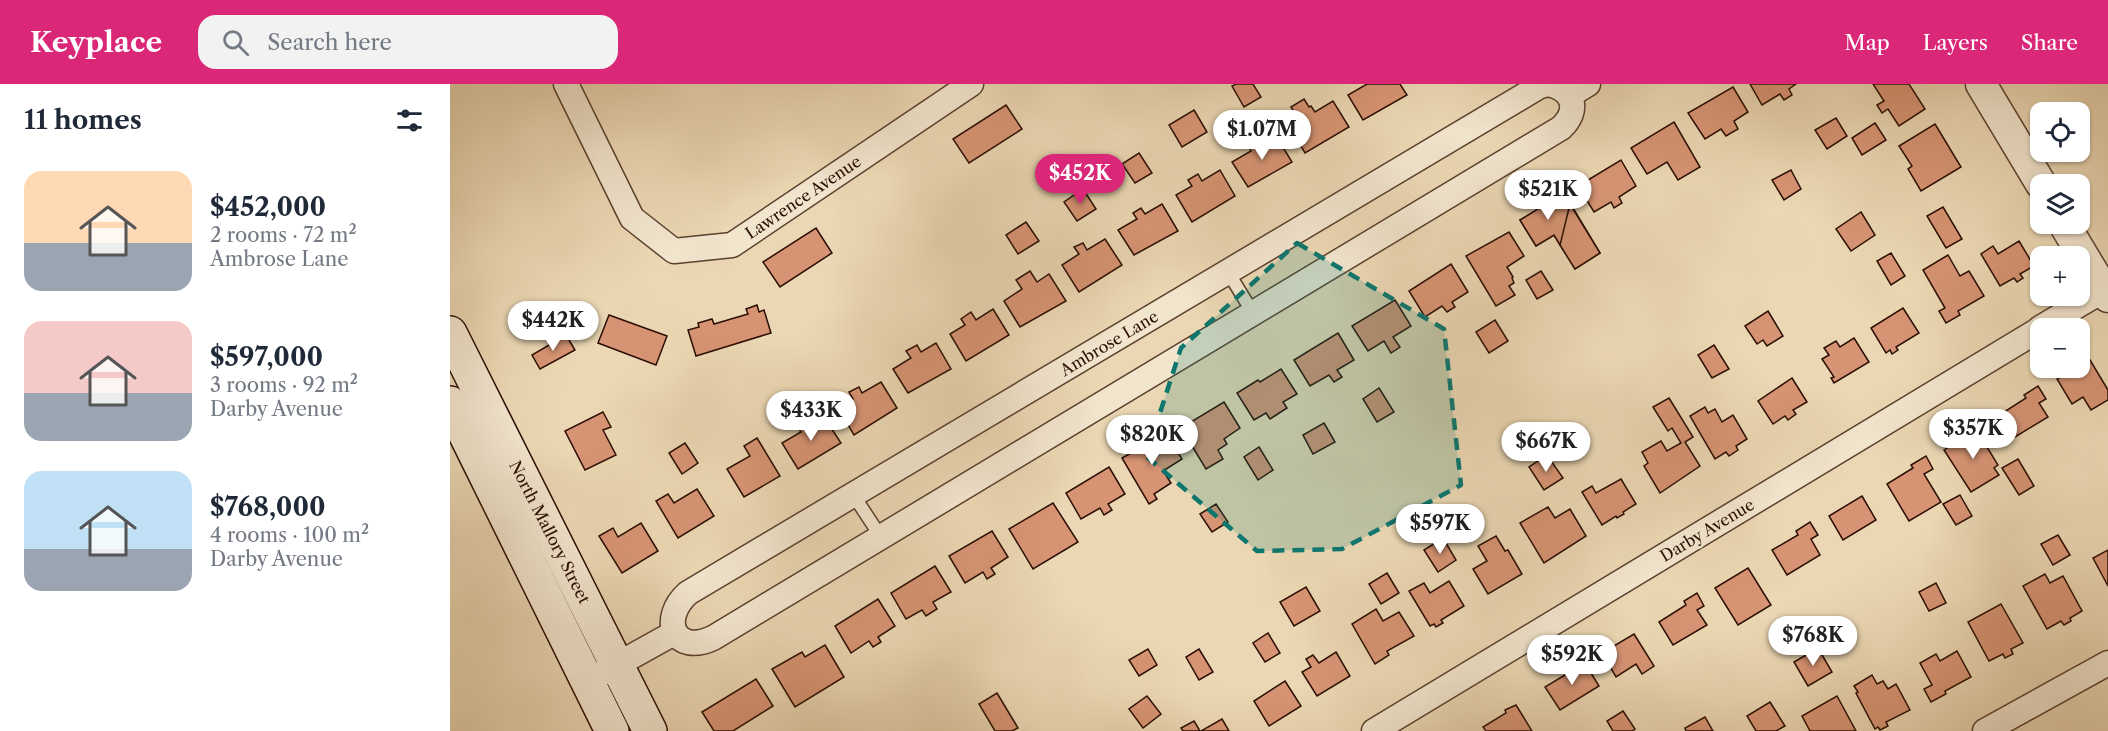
<!DOCTYPE html>
<html lang="en">
<head>
<meta charset="utf-8">
<style>
	body { margin:0; font-family:"Libre Caslon Text",serif; background:#f2f2f3; color:#1f2937; height:100vh; display:flex; flex-direction:column; font-size:22px; white-space:nowrap }
	* { box-sizing:border-box; margin:0 }
	p { font-size:20px; color:#747a83 }
	.icon { flex:none; width:33px; height:33px; fill:none; stroke:currentColor; stroke-width:2; stroke-linecap:round; stroke-linejoin:round }
	.map { position:relative; flex:1; overflow:hidden }
	.sheet { display:flex; flex-direction:column; background:#fff; width:450px }
	.sheet>* { flex:none }
	.fabs { position:absolute; left:1580px; top:18px; display:grid; gap:12px }
	.fabs a { display:grid; place-items:center; width:60px; height:60px; border-radius:12px; background:#fff; box-shadow:0 2px 4px #0004; font-size:30px }
	.price { position:absolute; translate:-50% -51px; padding:0 14px; border-radius:21px; background:#fff; color:#222; font-size:20px; line-height:39px; filter:drop-shadow(0 2px 3px #0008) }
	.price::after { content:''; position:absolute; left:50%; top:36px; width:18px; height:14px; margin-left:-9px; background:inherit; clip-path:polygon(0 0,100% 0,50% 100%) }
	.price.active { background:#db2777; color:#fff }
	ul { padding:0; list-style:none }
	li { display:flex; align-items:center; gap:18px; height:150px; padding:0 24px }
	li span { display:grid; place-items:center; flex:none; width:168px; height:120px; border-radius:18px; color:#555 }
	li>.icon { margin-inline-start:auto }
	span .icon { width:72px; height:72px; fill:#fffc; stroke-width:1 }
	li b { font-size:26px }
	h2 { display:flex; justify-content:space-between; align-items:center; height:72px; padding:0 24px; font-size:26px }
	header { display:flex; align-items:center; gap:36px; box-sizing:border-box; height:84px; padding:0 30px; background:#db2777; color:#fff }
	header strong { font-size:28px }
	nav { display:flex; gap:33px; margin-inline-start:auto; font-size:21px }
	.search { width:420px; height:54px; background:#f2f2f3; display:flex; align-items:center; gap:15px; box-sizing:border-box; padding:0 21px; border-radius:18px; color:#747a83; font-size:22px }
	main { display:flex; flex:1; min-height:0 }
	.map>svg:first-child { display:block }
</style>
</head>
<body>
<header>
<strong>Keyplace</strong>
<div class="search"><svg class="icon" aria-label="search" viewBox="0 0 24 24"><circle cx="10" cy="10" r="6"/><path d="M15 15l6 6"/></svg>Search here</div>
<nav><a>Map</a><a>Layers</a><a>Share</a></nav>
</header>
<main>
<section class="sheet">
<h2>11 homes<svg class="icon" aria-label="filters" viewBox="0 0 24 24"><path d="M4 7h16M4 17h16"/><circle cx="9" cy="7" r="2"/><circle cx="15" cy="17" r="2"/></svg></h2>
<ul>
<li><span style="background:linear-gradient(#ffd9b3 60%,#9aa5b1 0)"><svg class="icon" aria-label="home" viewBox="0 0 24 24"><path d="M3 11l9-7 9 7M6 9v11h12V9"/></svg></span><div><b>$452,000</b><p>2 rooms · 72 m²</p><p>Ambrose Lane</p></div></li>
<li><span style="background:linear-gradient(#f6c9c9 60%,#9aa5b1 0)"><svg class="icon" aria-label="home" viewBox="0 0 24 24"><path d="M3 11l9-7 9 7M6 9v11h12V9"/></svg></span><div><b>$597,000</b><p>3 rooms · 92 m²</p><p>Darby Avenue</p></div></li>
<li><span style="background:linear-gradient(#bfe0f5 65%,#9aa5b1 0)"><svg class="icon" aria-label="home" viewBox="0 0 24 24"><path d="M3 11l9-7 9 7M6 9v11h12V9"/></svg></span><div><b>$768,000</b><p>4 rooms · 100 m²</p><p>Darby Avenue</p></div></li>
</ul>
</section>
<div class="map">
<svg width="1658" height="647" viewBox="0 0 1658 647">
	<rect width="100%" height="100%" fill="#ebd7b3"/>
	<filter id="stains"><feTurbulence type="fractalNoise" baseFrequency=".00333" numOctaves="4"/><feColorMatrix values="0 0 0 0 .2 0 0 0 0 .09 0 0 0 0 .02 0 0 0 .5 -.17"/></filter>
	<radialGradient id="worn" r=".72"><stop offset=".6" stop-color="#630" stop-opacity="0"/><stop offset="1" stop-color="#630" stop-opacity=".3"/></radialGradient>
	<!-- building -->
	<g fill="#d79474" stroke="#2b0e03" stroke-width="1.5">
		<polygon points="786,0 803,0 811,13 794,23 782,2"/>
		<polygon points="917,0 950,0 957,11 913,36 898,11"/>
		<polygon points="1300,0 1346,0 1339,5 1342,11 1334,16 1330,10 1312,21"/>
		<polygon points="1423,0 1459,0 1475,25 1449,42 1438,25 1432,29 1427,21 1434,17"/>
		<polygon points="1283,3 1298,28 1284,37 1288,45 1276,52 1271,45 1255,55 1238,29"/>
		<polygon points="854,15 859,23 861,22 865,28 883,17 899,43 855,69 836,37 846,31 841,23"/>
		<polygon points="556,21 572,45 519,79 503,55"/>
		<polygon points="744,26 757,48 732,63 719,41"/>
		<polygon points="1386,34 1397,52 1377,65 1365,46"/>
		<polygon points="1224,38 1250,83 1228,96 1217,78 1197,90 1181,64"/>
		<polygon points="1425,39 1436,56 1412,71 1402,54"/>
		<polygon points="1485,40 1511,83 1471,107 1458,85 1462,82 1449,62"/>
		<polygon points="826,52 842,78 798,103 782,78 801,67 797,60 806,55 810,62"/>
		<polygon points="689,69 702,89 685,99 672,80"/>
		<polygon points="1171,76 1186,102 1169,113 1172,119 1164,124 1161,118 1144,128 1128,102"/>
		<polygon points="770,86 785,112 742,138 726,111 742,102 738,96 748,90 752,97"/>
		<polygon points="1341,86 1351,105 1334,116 1322,96"/>
		<polygon points="633,105 646,125 627,137 614,118"/>
		<polygon points="1114,109 1120,120 1110,161 1104,151 1086,162 1070,136"/>
		<polygon points="1114,109 1150,169 1125,185 1104,151 1086,162 1070,136"/>
		<polygon points="712,120 728,147 684,171 668,146 687,135 683,129 691,124 695,130"/>
		<polygon points="1120,120 1150,169 1125,185 1110,161"/>
		<polygon points="1493,123 1512,155 1496,164 1477,132"/>
		<polygon points="1411,128 1425,151 1401,167 1386,145"/>
		<polygon points="576,138 589,157 568,170 556,151"/>
		<polygon points="366,144 382,169 330,203 313,178"/>
		<polygon points="1059,148 1074,172 1057,183 1063,193 1062,194 1064,199 1059,202 1065,211 1046,222 1016,172"/>
		<polygon points="655,155 672,181 629,208 612,181 629,170 624,163 633,159 637,166"/>
		<polygon points="1569,157 1584,182 1570,190 1573,194 1567,198 1564,194 1550,202 1531,170 1543,162 1548,170"/>
		<polygon points="1441,169 1455,192 1441,201 1427,177"/>
		<polygon points="1498,171 1510,192 1519,187 1534,212 1508,227 1510,231 1496,239 1489,227 1495,224 1473,186"/>
		<polygon points="1001,180 1018,208 1002,218 1005,223 997,228 992,222 975,233 959,207"/>
		<polygon points="580,187 587,198 599,190 616,217 570,243 554,217 572,205 566,196"/>
		<polygon points="1091,187 1103,206 1087,215 1076,196"/>
		<polygon points="945,216 961,242 943,253 950,263 941,269 934,257 918,267 902,242"/>
		<polygon points="307,221 309,228 314,226 321,249 246,272 238,246 249,243 248,239 262,235 264,240 298,230 296,225"/>
		<polygon points="1453,224 1469,249 1446,263 1448,266 1442,270 1440,266 1436,269 1421,244"/>
		<polygon points="543,225 559,251 516,277 500,250 515,241 511,235 521,228 526,236"/>
		<polygon points="1318,227 1333,252 1317,262 1313,256 1307,260 1295,242"/>
		<polygon points="159,231 217,252 206,281 148,259"/>
		<polygon points="1045,236 1058,257 1039,269 1026,248"/>
		<polygon points="888,249 904,276 887,286 892,293 884,298 879,291 860,302 844,276"/>
		<polygon points="116,251 125,266 90,285 82,271"/>
		<polygon points="1404,254 1419,278 1384,299 1381,294 1384,293 1372,275 1379,271 1374,264 1386,257 1390,263"/>
		<polygon points="486,259 501,285 458,309 443,285 461,274 456,267 467,261 471,268"/>
		<polygon points="1264,261 1279,285 1262,294 1248,271"/>
		<polygon points="1640,276 1658,306 1658,316 1641,326 1633,313 1622,320 1607,295 1620,288 1619,284 1629,284"/>
		<polygon points="831,285 847,310 833,318 837,324 820,335 816,329 804,336 787,309 808,296 810,298"/>
		<polygon points="1342,294 1357,318 1343,326 1346,330 1338,336 1335,332 1323,340 1308,317"/>
		<polygon points="431,298 447,324 404,351 388,324 403,315 399,308 409,303 412,309"/>
		<polygon points="1588,302 1596,315 1589,319 1598,333 1565,353 1551,330 1576,314 1574,311"/>
		<polygon points="929,304 944,328 927,338 913,315"/>
		<polygon points="1219,314 1243,353 1235,358 1250,382 1210,409 1194,382 1198,379 1192,368 1211,357 1217,367 1231,359 1222,344 1218,347 1203,323"/>
		<polygon points="774,318 790,344 774,355 777,360 768,366 773,375 756,385 731,344"/>
		<polygon points="1255,323 1258,329 1265,325 1272,338 1283,331 1297,355 1286,362 1288,366 1279,372 1276,368 1265,375 1240,332"/>
		<polygon points="153,328 161,343 153,346 166,371 135,386 115,347"/>
		<polygon points="374,333 391,359 348,385 332,359 351,348 346,341 354,336 358,342"/>
		<polygon points="874,339 885,358 863,370 853,351"/>
		<polygon points="1526,345 1548,381 1544,384 1549,391 1521,408 1494,366 1507,358 1505,354 1513,350 1514,353"/>
		<polygon points="716,349 732,375 713,387 721,399 704,410 707,415 699,420 672,374"/>
		<polygon points="307,354 330,392 294,413 277,385 300,372 294,362"/>
		<polygon points="235,359 248,379 232,390 219,369"/>
		<polygon points="809,363 823,386 808,396 794,373"/>
		<polygon points="1097,371 1113,394 1094,406 1079,383"/>
		<polygon points="1476,372 1483,385 1474,390 1491,418 1459,437 1437,400 1463,384 1461,381"/>
		<polygon points="1568,375 1584,402 1569,411 1552,384"/>
		<polygon points="659,383 675,410 658,420 662,426 654,431 650,424 631,435 616,409"/>
		<polygon points="1171,395 1186,420 1173,428 1174,430 1167,434 1166,432 1152,441 1132,408 1142,402 1146,409"/>
		<polygon points="247,405 264,432 228,454 206,417 218,410 224,419"/>
		<polygon points="1510,411 1522,432 1506,441 1493,420"/>
		<polygon points="1412,412 1426,436 1393,456 1379,432"/>
		<polygon points="603,419 628,458 583,485 559,445"/>
		<polygon points="766,420 778,438 762,448 750,430"/>
		<polygon points="1098,423 1105,434 1120,425 1136,452 1094,479 1070,439"/>
		<polygon points="1360,438 1368,451 1361,455 1370,471 1337,491 1322,466 1348,451 1346,447"/>
		<polygon points="191,439 208,467 172,489 149,452 163,444 168,453"/>
		<polygon points="542,447 558,473 541,484 545,490 537,495 533,488 515,499 499,472"/>
		<polygon points="1608,451 1620,471 1603,481 1591,460"/>
		<polygon points="1046,452 1055,467 1058,466 1072,490 1038,510 1023,485 1037,477 1028,462"/>
		<polygon points="993,454 1006,476 988,488 974,466"/>
		<polygon points="1658,466 1658,502 1643,474"/>
		<polygon points="485,482 501,508 483,518 487,525 476,532 472,526 456,535 441,509"/>
		<polygon points="1298,484 1321,521 1288,541 1265,504"/>
		<polygon points="937,489 949,509 931,520 919,500"/>
		<polygon points="1595,490 1600,499 1613,492 1632,527 1620,534 1621,537 1614,541 1611,537 1597,545 1573,502"/>
		<polygon points="999,497 1014,522 991,536 993,539 986,543 984,540 980,542 959,507 974,499 980,509"/>
		<polygon points="1486,499 1496,519 1479,527 1469,508"/>
		<polygon points="856,503 870,527 844,542 830,518"/>
		<polygon points="1247,509 1254,522 1247,526 1257,541 1223,561 1209,538 1236,521 1234,517"/>
		<polygon points="428,515 445,542 428,553 431,558 423,563 419,557 401,569 385,542"/>
		<polygon points="1551,520 1573,559 1561,565 1563,570 1555,574 1553,570 1539,577 1518,538"/>
		<polygon points="926,525 933,537 949,528 964,552 937,567 939,571 925,580 902,540"/>
		<polygon points="818,549 830,569 815,578 803,559"/>
		<polygon points="1184,550 1204,582 1192,590 1186,580 1166,593 1152,569"/>
		<polygon points="375,561 394,593 345,623 322,585 352,568 355,573"/>
		<polygon points="1368,564 1382,588 1358,602 1344,578"/>
		<polygon points="698,565 707,581 689,592 679,576"/>
		<polygon points="749,565 763,588 749,596 736,573"/>
		<polygon points="1507,567 1521,593 1495,607 1496,610 1481,618 1474,605 1482,601 1470,579 1486,570 1490,577"/>
		<polygon points="886,568 900,592 867,612 852,588 861,583 856,575 863,571 869,579"/>
		<polygon points="1133,576 1149,602 1110,626 1095,603 1120,588 1118,585"/>
		<polygon points="1422,591 1427,600 1433,597 1438,605 1446,600 1460,626 1436,638 1438,642 1430,646 1428,643 1425,645 1406,609 1408,608 1404,602"/>
		<polygon points="306,595 323,622 283,647 264,647 252,628"/>
		<polygon points="835,597 851,622 819,642 804,617"/>
		<polygon points="547,609 568,644 562,647 545,647 529,620"/>
		<polygon points="697,612 711,630 693,644 679,625"/>
		<polygon points="1387,612 1406,647 1360,647 1352,632"/>
		<polygon points="1320,618 1335,642 1326,647 1306,647 1297,632"/>
		<polygon points="1066,621 1082,647 1036,647 1033,643 1056,629 1055,626"/>
		<polygon points="1173,627 1185,645 1182,647 1163,647 1157,637"/>
		<polygon points="1255,633 1263,647 1236,647 1235,644"/>
		<polygon points="772,635 779,647 751,647"/>
		<polygon points="744,637 750,647 733,647 731,644"/>
	</g>
	<g fill="none" stroke-linecap="round" stroke-linejoin="round">
		<!-- service casing -->
		<g stroke="#5b402f" stroke-width="15">
			<g id="service">
				<polyline points="778,188 803,229"/>
				<polyline points="404,412 431,453"/>
			</g>
		</g>
		<!-- minor casing -->
		<g stroke="#5b402f" stroke-width="27">
			<g id="minor">
				<polyline points="116,0 182,134 224,167 282,161 521,0"/>
				<path d="M 1099,0 C 1124,6 1130,26 1111,44 L 263,554 C 224,572 209,535 238,509 L 1090,2 Z"/>
				<polyline points="1120,11 1138,0"/>
				<polyline points="1590,244 1654,206"/>
				<polyline points="136,598 224,549"/>
				<polyline points="924,647 1590,245"/>
				<polyline points="1535,647 1658,579"/>
			</g>
		</g>
		<!-- tertiary casing -->
		<g stroke="#5b402f" stroke-width="33">
			<g id="tertiary">
				<polyline points="1531,0 1591,100"/>
				<polyline points="1614,140 1658,213"/>
			</g>
		</g>
		<!-- secondary casing -->
		<g stroke="#2b0e03" stroke-width="36">
			<g id="secondary">
				<polyline points="0,249 200,647"/>
				<polyline points="0,319 162,647"/>
			</g>
		</g>
		<!-- service -->
		<use href="#service" stroke="#f2e5ce" stroke-width="12"/>
		<!-- minor -->
		<use href="#minor" stroke="#f2e5ce" stroke-width="24"/>
		<!-- tertiary -->
		<use href="#tertiary" stroke="#f2e5ce" stroke-width="30"/>
		<!-- secondary -->
		<use href="#secondary" stroke="#f2e5ce" stroke-width="33"/>
	</g>
	<!-- marked area -->
	<path fill="#0f766e" fill-opacity="0.2" stroke="#0f766e" stroke-width="4.5" stroke-dasharray="12 8" stroke-linejoin="round" d="M 847,159 L 994,245 L 1011,401 L 892,465 L 807,467 L 696,372 L 731,264 Z"/>
	<g text-anchor="middle" stroke-width="5" stroke-linejoin="round" paint-order="stroke">
		<!-- street labels -->
		<g font-size="16" fill="#2b0e03" stroke="#f2e5ce">
			<text transform="translate(353 113) rotate(-34)" y="6">Lawrence Avenue</text>
			<text transform="translate(659 259) rotate(-31)" y="6">Ambrose Lane</text>
			<text transform="translate(1257 446) rotate(-31)" y="6">Darby Avenue</text>
			<text transform="translate(100 448) rotate(63)" y="6">North Mallory Street</text>
		</g>
	</g>
	<rect width="100%" height="100%" filter="url(#stains)"/>
	<rect width="100%" height="100%" fill="url(#worn)"/>
</svg>
<div class="fabs">
<a><svg class="icon" aria-label="locate" viewBox="0 0 24 24"><circle cx="12" cy="12" r="6"/><path d="M12 2v4M12 18v4M2 12h4M18 12h4"/></svg></a>
<a><svg class="icon" aria-label="layers" viewBox="0 0 24 24"><path d="M12 4l9 5-9 5-9-5zM3 14l9 5 9-5"/></svg></a>
<a>+</a>
<a>−</a>
</div>
<b class="price" style="left:812px;top:77px">$1.07M</b>
<b class="price active" style="left:630px;top:121px">$452K</b>
<b class="price" style="left:1098px;top:137px">$521K</b>
<b class="price" style="left:103px;top:268px">$442K</b>
<b class="price" style="left:361px;top:358px">$433K</b>
<b class="price" style="left:1523px;top:376px">$357K</b>
<b class="price" style="left:702px;top:382px">$820K</b>
<b class="price" style="left:1096px;top:389px">$667K</b>
<b class="price" style="left:990px;top:471px">$597K</b>
<b class="price" style="left:1363px;top:583px">$768K</b>
<b class="price" style="left:1122px;top:602px">$592K</b>
</div>
</main>
</body>
</html>
